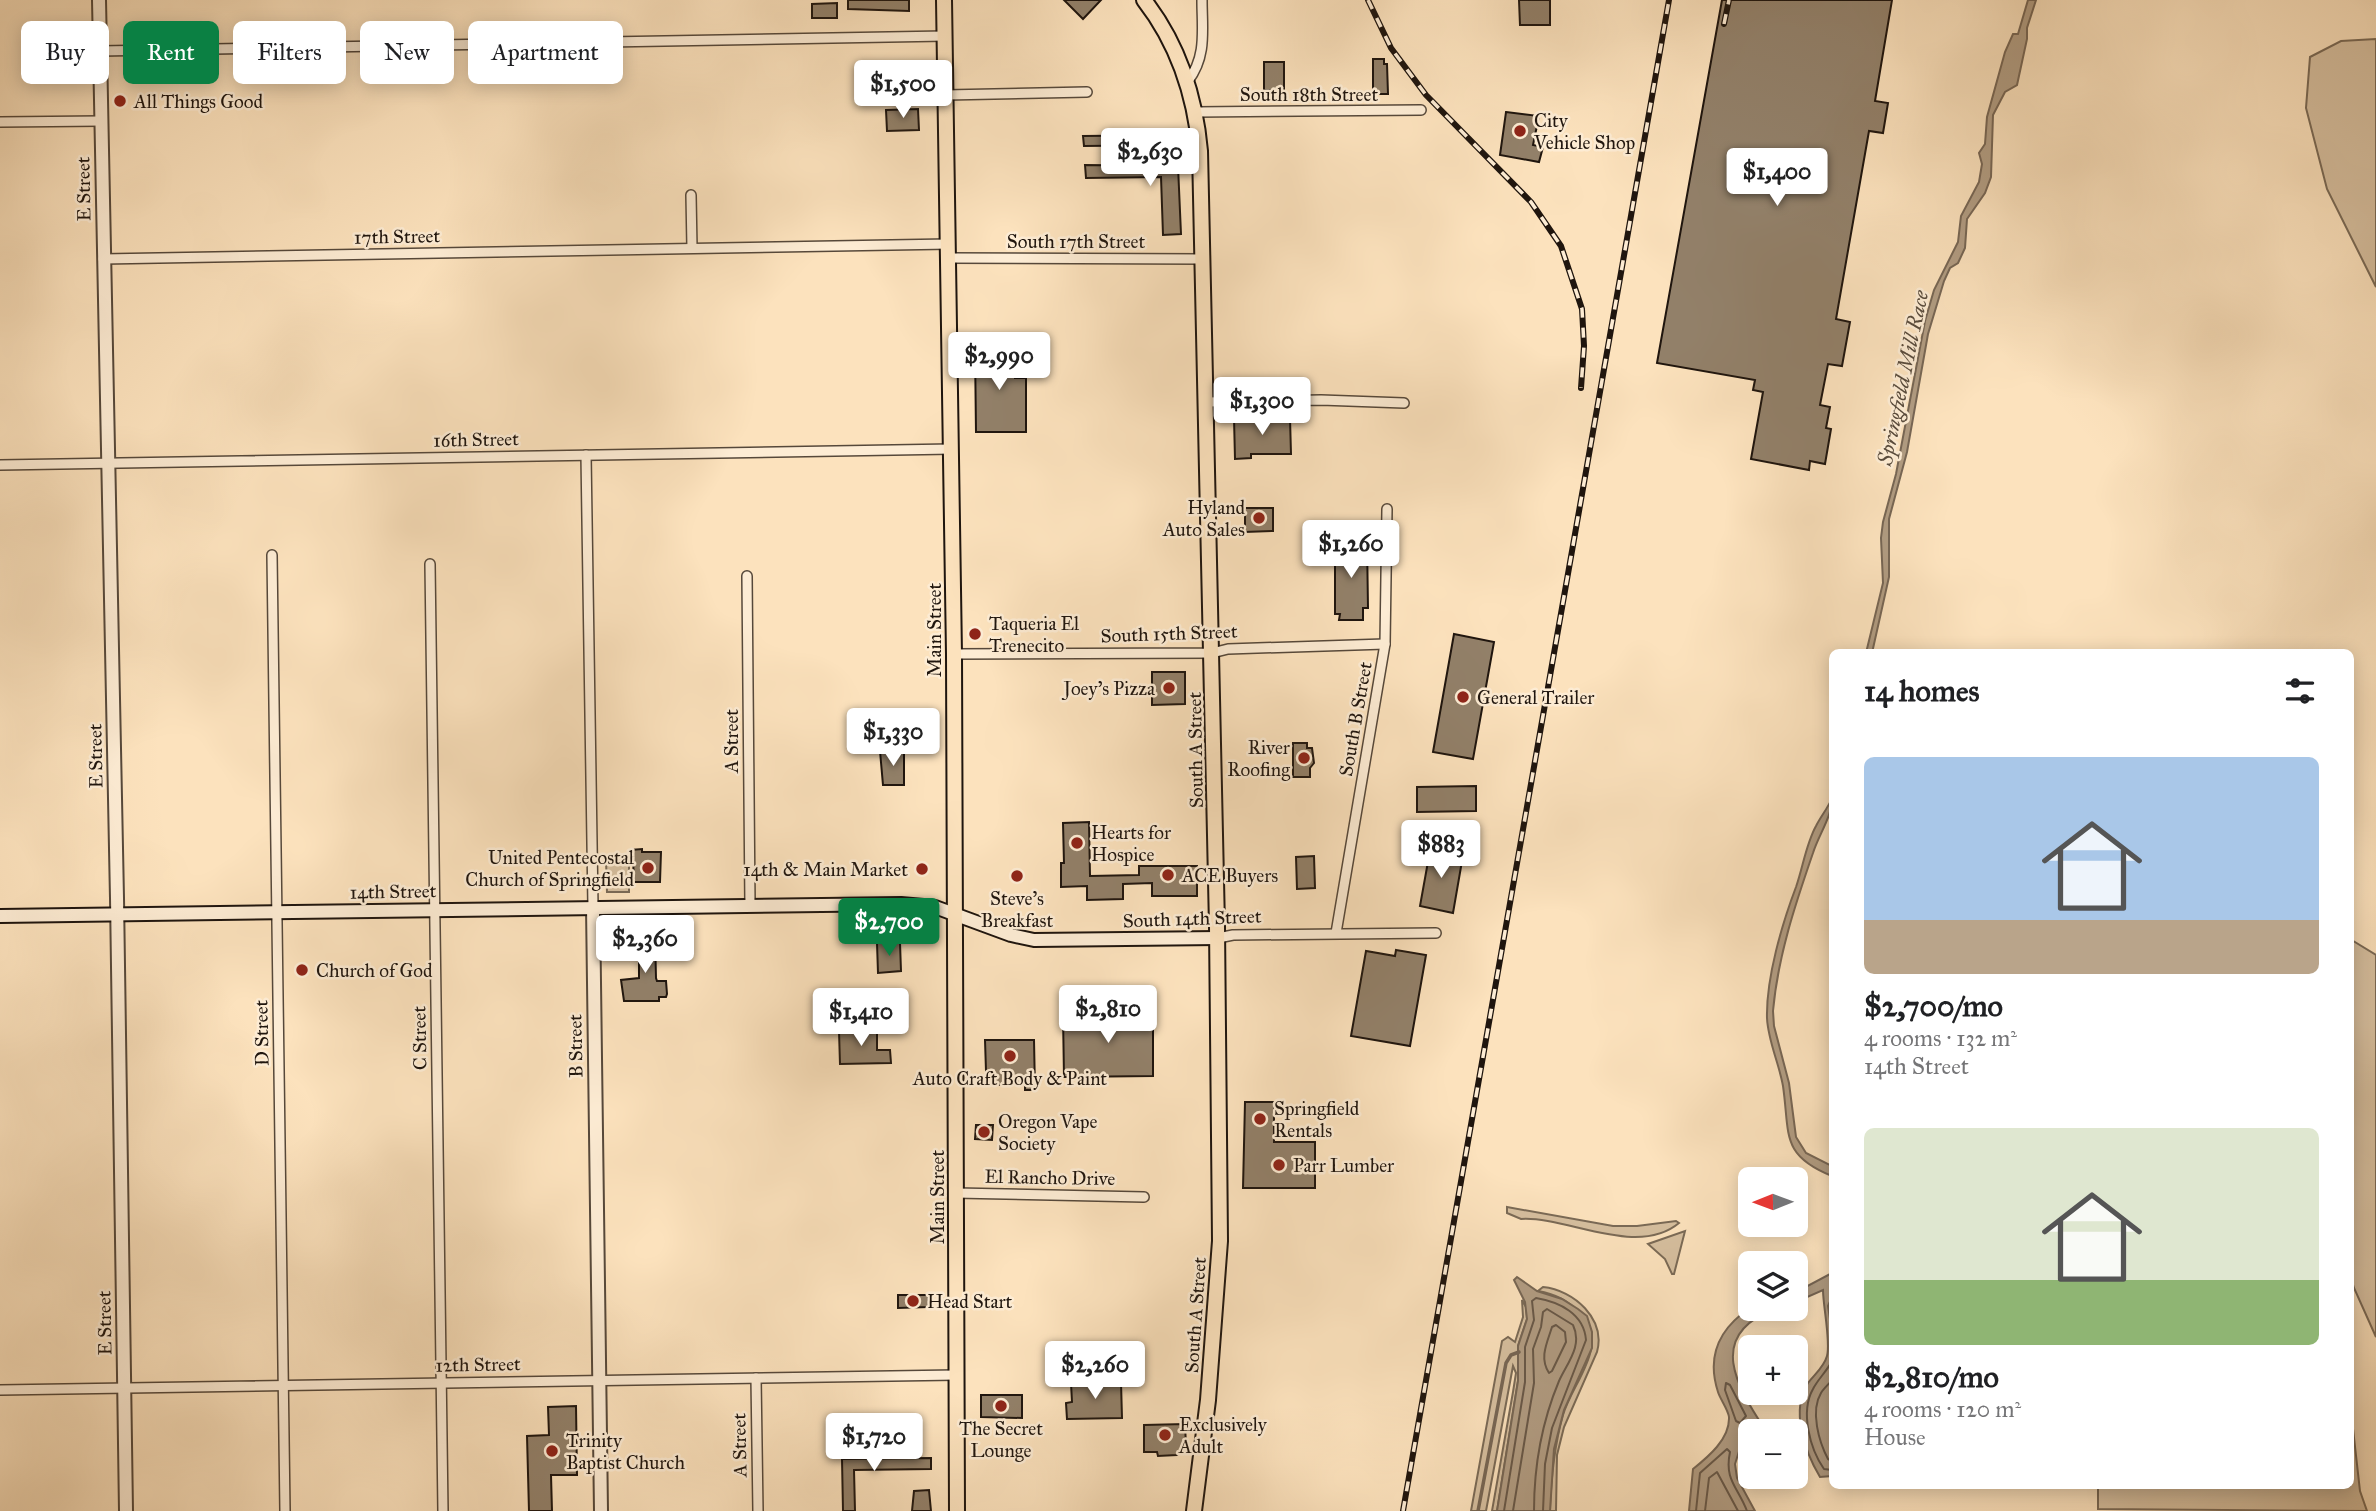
<!DOCTYPE html>
<html lang="en">
<head>
<meta charset="utf-8">
<style>
	body { margin:0; font-family:"IM FELL Great Primer",serif; background:#f2f2f2; color:#202124; height:100vh; display:flex; flex-direction:column; font-size:26px; white-space:nowrap }
	* { box-sizing:border-box; margin:0 }
	p { font-size:23px; color:#757577 }
	.icon { flex:none; width:38px; height:38px; fill:none; stroke:currentColor; stroke-width:2; stroke-linecap:round; stroke-linejoin:round }
	.map { position:relative; flex:1; overflow:hidden }
	.panel { position:absolute; left:1829px; top:649px; width:525px; height:840px; display:flex; flex-direction:column; background:#fff; border-radius:10px; box-shadow:0 4px 18px #0003 }
	.panel>* { flex:none }
	.hud { position:absolute; left:21px; top:21px; width:665px; height:63px; display:flex; gap:14px }
	.needle { width:46px; rotate:269deg }
	.fabs { position:absolute; left:1738px; top:1167px; display:grid; gap:14px }
	.fabs a { display:grid; place-items:center; width:70px; height:70px; border-radius:10px; background:#fff; box-shadow:0 4px 18px #0003; font-size:35px }
	.price { position:absolute; translate:-50% -60px; padding:0 16px; border-radius:7px; background:#fff; color:#222; font-size:23px; line-height:46px; filter:drop-shadow(0 2px 4px #0008) }
	.price::after { content:''; position:absolute; left:50%; top:42px; width:21px; height:16px; margin-left:-10px; background:inherit; clip-path:polygon(0 0,100% 0,50% 100%) }
	.price.selected { background:#0b8043; color:#fff }
	ul { padding:0; list-style:none }
	li { display:grid; align-content:center; gap:14px; height:371px; padding:0 35px }
	li span { display:grid; place-items:center; height:217px; border-radius:10px; color:#555 }
	li>.icon { margin-inline-start:auto }
	span .icon { width:126px; height:126px; fill:#fffc; stroke-width:1 }
	li b { font-size:30px }
	h2 { display:flex; justify-content:space-between; align-items:center; height:84px; padding:0 35px; font-size:30px }
	.tag { padding:0 24px; border-radius:10px; background:#fff; box-shadow:0 4px 18px #0003; font-size:24px; line-height:63px }
	.tag.selected { background:#0b8043; color:#fff }
	.map>svg:first-child { display:block }
</style>
</head>
<body>
<div class="map">
<svg width="2376" height="1511" viewBox="0 0 2376 1511">
	<rect width="100%" height="100%" fill="#fce2bd"/>
	<filter id="stains"><feTurbulence type="fractalNoise" baseFrequency=".00286" numOctaves="4"/><feColorMatrix values="0 0 0 0 .2 0 0 0 0 .09 0 0 0 0 .02 0 0 0 .5 -.17"/></filter>
	<radialGradient id="worn" r=".72"><stop offset=".6" stop-color="#630" stop-opacity="0"/><stop offset="1" stop-color="#630" stop-opacity=".3"/></radialGradient>
	<!-- green -->
	<g fill="#d6bf9f" stroke="#7a6a56" stroke-width="2">
		<polygon points="2376,39 2376,287 2327,189 2306,108 2310,57 2341,41"/>
		<polygon points="606,860 629,860 629,892 607,892"/>
		<polygon points="2350,939 2376,955 2376,1337 2354,1288 2350,1275"/>
		<path d="M 1507,1207 L 1613,1226 L 1637,1226 L 1676,1221 L 1679,1223 C 1637,1258 1567,1216 1521,1219 L 1507,1213 Z"/>
		<polygon points="1685,1231 1674,1274 1672,1274 1665,1259 1648,1244"/>
		<path d="M 1543,1287 C 1574,1290 1606,1319 1597,1352 L 1564,1427 L 1557,1455 L 1556,1511 L 1550,1511 C 1551,1478 1554,1447 1563,1415 C 1573,1381 1611,1345 1580,1313 C 1567,1300 1555,1294 1538,1291 Z"/>
		<polygon points="1522,1300 1526,1307 1527,1319 1518,1346 1518,1381 1497,1511 1492,1511 1513,1392 1516,1373 1513,1366 1486,1511 1471,1511 1502,1341 1508,1337 1515,1342 1523,1317"/>
		<polygon points="2350,1402 2360,1491 2367,1511 2098,1509 2098,1486 2350,1486"/>
	</g>
	<!-- water -->
	<g fill="#b19c82" stroke="#776654" stroke-width="2">
		<polygon points="2028,0 2036,0 2027,28 2027,39 2017,85 2005,92 1993,115 1991,177 1985,193 1967,219 1965,248 1958,263 1950,268 1944,281 1928,334 1907,452 1889,519 1889,577 1872,653 1866,653 1883,583 1881,538 1883,522 1896,474 1925,321 1934,290 1958,242 1961,216 1979,182 1982,164 1979,153 1985,144 1987,117 2005,52 2013,34 2018,34"/>
		<path d="M 1832,798 C 1832,817 1819,834 1813,853 C 1795,905 1778,956 1773,1011 L 1774,1026 L 1789,1083 L 1796,1137 L 1806,1153 L 1832,1166 L 1832,1176 C 1780,1155 1790,1134 1783,1086 C 1779,1063 1768,1041 1767,1018 C 1766,978 1782,924 1796,887 C 1803,867 1806,844 1816,826 C 1821,816 1828,808 1832,798 Z"/>
		<path d="M 1832,1273 L 1832,1297 L 1828,1306 L 1832,1332 L 1832,1476 L 1820,1477 C 1805,1452 1790,1410 1808,1383 C 1815,1374 1824,1367 1827,1356 C 1831,1343 1823,1306 1823,1290 L 1796,1302 L 1796,1292 Z"/>
		<polygon points="1517,1277 1537,1291 1562,1299 1578,1309 1587,1316 1592,1332 1592,1348 1564,1410 1554,1449 1550,1511 1497,1511 1518,1381 1518,1346 1527,1319 1525,1302 1514,1280"/>
		<path d="M 1750,1308 L 1775,1309 C 1705,1335 1737,1387 1766,1431 L 1754,1431 L 1747,1426 L 1735,1464 L 1737,1478 L 1755,1511 L 1689,1511 L 1693,1469 C 1708,1457 1730,1439 1729,1417 C 1728,1409 1720,1399 1718,1392 C 1706,1355 1720,1328 1750,1308 Z"/>
	</g>
	<g fill="none" stroke-linecap="round" stroke-linejoin="round">
		<!-- shore -->
		<g stroke="#685848" stroke-width="2">
			<path d="M 1556,1325 L 1565,1332 L 1566,1342 L 1552,1371 L 1549,1373 C 1539,1358 1547,1343 1552,1327 Z"/>
			<path d="M 1832,1361 C 1827,1371 1818,1379 1813,1389 C 1800,1412 1810,1449 1824,1469 L 1832,1470"/>
			<path d="M 1832,1380 C 1829,1384 1824,1388 1821,1393 C 1810,1411 1819,1442 1828,1459 L 1832,1461"/>
			<polygon points="1726,1383 1730,1385 1746,1416 1740,1423 1736,1421 1725,1390"/>
			<path d="M 1504,1511 L 1525,1382 L 1525,1347 L 1534,1320 L 1532,1301 L 1536,1298 C 1560,1302 1584,1314 1586,1340 L 1552,1428 L 1545,1464 L 1543,1511"/>
			<path d="M 1513,1511 L 1534,1383 L 1533,1349 L 1541,1327 L 1543,1312 L 1547,1309 L 1573,1325 C 1583,1346 1567,1363 1559,1381 C 1541,1424 1534,1465 1534,1511"/>
			<path d="M 1696,1511 L 1700,1473 L 1727,1449 L 1730,1452 C 1724,1480 1738,1487 1747,1511"/>
			<polyline points="1705,1511 1709,1478 1717,1472 1738,1511"/>
		</g>
		<!-- stream -->
		<polyline stroke="#776654" stroke-width="3.5" points="1478,1511 1506,1363 1511,1355 1519,1352"/>
	</g>
	<!-- building -->
	<g fill="#928069" stroke="#1f150e" stroke-width="2">
		<polygon points="848,0 909,0 909,11 848,9"/>
		<polygon points="1064,0 1101,0 1083,19"/>
		<polygon points="1519,0 1550,0 1550,25 1520,25"/>
		<polygon points="1722,0 1892,0 1875,101 1888,103 1883,133 1869,131 1836,319 1850,322 1842,366 1828,364 1820,405 1830,407 1826,428 1831,429 1825,464 1810,461 1809,470 1751,459 1763,392 1753,390 1755,380 1657,363"/>
		<polygon points="837,3 837,18 812,18 812,4"/>
		<polygon points="1373,59 1384,59 1384,64 1387,64 1388,94 1373,94"/>
		<rect x="1264" y="62" width="20" height="28"/>
		<polygon points="918,109 919,130 887,131 886,110"/>
		<polygon points="1506,112 1539,116 1533,145 1543,147 1539,162 1500,155"/>
		<polygon points="1178,135 1178,145 1084,146 1083,136"/>
		<polygon points="1085,165 1178,166 1181,234 1163,235 1161,177 1086,178"/>
		<polygon points="975,348 1015,348 1015,378 1026,378 1026,432 976,432"/>
		<polygon points="1234,418 1290,418 1291,454 1251,454 1251,458 1235,459"/>
		<polygon points="1245,508 1273,508 1273,531 1245,532"/>
		<polygon points="1335,541 1367,541 1368,608 1363,608 1363,620 1339,620 1340,614 1335,614"/>
		<polygon points="1454,634 1494,642 1473,759 1433,752"/>
		<polygon points="1152,672 1185,672 1185,704 1152,705"/>
		<polygon points="1293,743 1307,743 1307,748 1312,748 1314,763 1310,768 1310,777 1293,777"/>
		<polygon points="880,751 904,751 904,785 883,785"/>
		<polygon points="1476,786 1476,811 1417,812 1417,787"/>
		<polygon points="1089,822 1090,876 1139,875 1139,866 1197,866 1197,896 1152,896 1152,883 1123,884 1123,899 1087,900 1087,886 1061,887 1061,863 1064,863 1063,823"/>
		<polygon points="1431,845 1452,848 1450,859 1462,861 1453,913 1420,906"/>
		<polygon points="642,849 642,852 661,852 660,882 634,882 633,858 630,858 630,850"/>
		<polygon points="1314,856 1315,888 1297,889 1296,857"/>
		<polygon points="652,934 655,936 656,978 657,981 666,981 667,994 666,997 659,997 659,1001 624,1001 621,980 639,978 639,936"/>
		<polygon points="877,943 900,943 901,971 878,973"/>
		<polygon points="1396,950 1426,955 1410,1046 1351,1036 1366,951 1395,956"/>
		<polygon points="1153,1014 1153,1076 1064,1077 1063,1015"/>
		<polygon points="877,1030 877,1050 890,1050 891,1063 840,1064 839,1031"/>
		<polygon points="985,1040 1034,1040 1035,1090 1025,1090 1025,1084 993,1085 993,1071 986,1071"/>
		<polygon points="1245,1102 1274,1102 1274,1142 1315,1142 1315,1188 1243,1188"/>
		<polygon points="976,1125 993,1125 992,1140 975,1139"/>
		<polygon points="898,1295 928,1295 928,1307 898,1308"/>
		<polygon points="1121,1382 1122,1418 1067,1419 1066,1403 1072,1402 1071,1383"/>
		<polygon points="981,1395 1022,1395 1022,1418 981,1417"/>
		<polygon points="576,1406 577,1475 551,1475 552,1511 529,1511 527,1436 549,1435 548,1407"/>
		<polygon points="1185,1424 1186,1446 1177,1455 1158,1456 1157,1452 1144,1452 1144,1425"/>
		<polygon points="931,1458 931,1469 854,1470 855,1511 843,1511 842,1459"/>
		<polygon points="929,1490 931,1511 912,1511 914,1491"/>
	</g>
	<g fill="none" stroke-linecap="round" stroke-linejoin="round">
		<!-- minor casing -->
		<g stroke="#56483a" stroke-width="12">
			<g id="minor">
				<polyline points="100,51 945,36"/>
				<path d="M 1188,81 C 1207,56 1202,30 1202,0"/>
				<polyline points="946,95 1087,92"/>
				<polyline points="1197,112 1421,110"/>
				<polyline points="0,122 101,121"/>
				<polyline points="691,195 692,248"/>
				<polyline points="949,258 1202,259"/>
				<polyline points="103,259 949,244"/>
				<polyline points="1207,402 1321,400 1404,403"/>
				<polyline points="586,455 593,907"/>
				<polyline points="0,465 952,449"/>
				<polyline points="272,555 285,1511"/>
				<polyline points="430,564 443,1511"/>
				<polyline points="747,576 750,905"/>
				<polyline points="954,654 1212,653 1228,649 1385,644"/>
				<polyline points="1336,933 1385,644 1387,509"/>
				<polyline points="1218,938 1233,935 1436,933"/>
				<polyline points="956,1193 1144,1197"/>
				<polyline points="756,1378 758,1511"/>
				<polyline points="0,1390 956,1375"/>
			</g>
		</g>
		<!-- tertiary casing -->
		<g stroke="#56483a" stroke-width="16">
			<g id="tertiary">
				<polyline points="99,0 117,898 126,1511"/>
				<polyline points="593,907 601,1511"/>
			</g>
		</g>
		<!-- secondary casing -->
		<g stroke="#1f150e" stroke-width="16">
			<polyline id="secondary" points="0,916 901,904 935,907 1011,935 1034,940 1218,938"/>
		</g>
		<!-- primary casing -->
		<g stroke="#1f150e" stroke-width="18">
			<g id="primary">
				<polyline points="944,0 954,654 957,1511"/>
				<path d="M 1144,0 C 1179,45 1195,95 1200,151 L 1217,926 L 1220,1241 L 1208,1400 L 1194,1511"/>
			</g>
		</g>
		<!-- minor -->
		<use href="#minor" stroke="#fdecd4" stroke-width="9"/>
		<!-- tertiary -->
		<use href="#tertiary" stroke="#fdecd4" stroke-width="12"/>
		<!-- secondary -->
		<use href="#secondary" stroke="#fdecd4" stroke-width="12"/>
		<!-- primary -->
		<use href="#primary" stroke="#fce2bd" stroke-width="14"/>
		<!-- rail casing -->
		<g stroke="#1f150e" stroke-width="6">
			<g id="rail">
				<polyline points="1368,0 1391,48 1426,95 1531,202 1561,246 1582,309 1584,346 1581,388"/>
				<polyline points="1724,24 1729,0"/>
				<polyline points="1403,1511 1669,0"/>
			</g>
		</g>
		<!-- rail -->
		<use href="#rail" stroke="#fdecd4" stroke-width="3.5" stroke-dasharray="10" stroke-linecap="butt"/>
	</g>
	<!-- markers -->
	<g fill="#8f2418" stroke="#fdecd4" stroke-width="2.5">
		<circle cx="120" cy="101" r="7"/>
		<circle cx="1520" cy="131" r="7"/>
		<circle cx="1259" cy="518" r="7"/>
		<circle cx="975" cy="634" r="7"/>
		<circle cx="1169" cy="688" r="7"/>
		<circle cx="1463" cy="697" r="7"/>
		<circle cx="1304" cy="758" r="7"/>
		<circle cx="1077" cy="843" r="7"/>
		<circle cx="648" cy="868" r="7"/>
		<circle cx="922" cy="869" r="7"/>
		<circle cx="1168" cy="875" r="7"/>
		<circle cx="1017" cy="876" r="7"/>
		<circle cx="302" cy="970" r="7"/>
		<circle cx="1010" cy="1056" r="7"/>
		<circle cx="1260" cy="1119" r="7"/>
		<circle cx="984" cy="1132" r="7"/>
		<circle cx="1279" cy="1165" r="7"/>
		<circle cx="913" cy="1301" r="7"/>
		<circle cx="1001" cy="1406" r="7"/>
		<circle cx="1165" cy="1435" r="7"/>
		<circle cx="552" cy="1451" r="7"/>
	</g>
	<g text-anchor="middle" stroke-width="5" stroke-linejoin="round" paint-order="stroke">
		<!-- street labels -->
		<g font-size="19" fill="#1f150e" stroke="#fdecd4">
			<text x="1309" y="101">South 18th Street</text>
			<text transform="translate(83 189) rotate(-91)" y="7">E Street</text>
			<text transform="translate(397 236) rotate(-1)" y="7">17th Street</text>
			<text x="1076" y="248">South 17th Street</text>
			<text transform="translate(476 439) rotate(-1)" y="7">16th Street</text>
			<text transform="translate(934 630) rotate(-90)" y="7">Main Street</text>
			<text transform="translate(1169 633) rotate(-2)" y="7">South 15th Street</text>
			<text transform="translate(1355 719) rotate(-80)" y="7">South B Street</text>
			<text transform="translate(731 741) rotate(-90)" y="7">A Street</text>
			<text transform="translate(1195 750) rotate(-91)" y="7">South A Street</text>
			<text transform="translate(95 756) rotate(-91)" y="7">E Street</text>
			<text transform="translate(393 891) rotate(-1)" y="7">14th Street</text>
			<text transform="translate(1192 918) rotate(-2)" y="7">South 14th Street</text>
			<text transform="translate(261 1033) rotate(-91)" y="7">D Street</text>
			<text transform="translate(419 1038) rotate(-91)" y="7">C Street</text>
			<text transform="translate(575 1046) rotate(-91)" y="7">B Street</text>
			<text transform="translate(1050 1177) rotate(1)" y="7">El Rancho Drive</text>
			<text transform="translate(937 1197) rotate(-90)" y="7">Main Street</text>
			<text transform="translate(1195 1315) rotate(-86)" y="7">South A Street</text>
			<text transform="translate(104 1323) rotate(-91)" y="7">E Street</text>
			<text transform="translate(478 1364) rotate(-1)" y="7">12th Street</text>
			<text transform="translate(739 1445) rotate(-91)" y="7">A Street</text>
		</g>
		<!-- poi labels -->
		<g font-size="19" fill="#1f150e" stroke="#fdecd4" text-anchor="start">
			<text x="134" y="108">All Things Good</text>
			<text x="1534" y="127">City<tspan x="1534" dy="22">Vehicle Shop</tspan></text>
			<text x="1245" y="514" text-anchor="end">Hyland<tspan x="1245" dy="22">Auto Sales</tspan></text>
			<text x="989" y="630">Taqueria El<tspan x="989" dy="22">Trenecito</tspan></text>
			<text x="1155" y="695" text-anchor="end">Joey's Pizza</text>
			<text x="1477" y="704">General Trailer</text>
			<text x="1290" y="754" text-anchor="end">River<tspan x="1290" dy="22">Roofing</tspan></text>
			<text x="1091" y="839">Hearts for<tspan x="1091" dy="22">Hospice</tspan></text>
			<text x="634" y="864" text-anchor="end">United Pentecostal<tspan x="634" dy="22">Church of Springfield</tspan></text>
			<text x="908" y="876" text-anchor="end">14th &amp; Main Market</text>
			<text x="1182" y="882">ACE Buyers</text>
			<text x="1017" y="905" text-anchor="middle">Steve’s<tspan x="1017" dy="22">Breakfast</tspan></text>
			<text x="316" y="977">Church of God</text>
			<text x="1010" y="1085" text-anchor="middle">Auto Craft Body &amp; Paint</text>
			<text x="1274" y="1115">Springfield<tspan x="1274" dy="22">Rentals</tspan></text>
			<text x="998" y="1128">Oregon Vape<tspan x="998" dy="22">Society</tspan></text>
			<text x="1293" y="1172">Parr Lumber</text>
			<text x="927" y="1308">Head Start</text>
			<text x="1179" y="1431">Exclusively<tspan x="1179" dy="22">Adult</tspan></text>
			<text x="1001" y="1435" text-anchor="middle">The Secret<tspan x="1001" dy="22">Lounge</tspan></text>
			<text x="566" y="1447">Trinity<tspan x="566" dy="22">Baptist Church</tspan></text>
		</g>
		<!-- water labels -->
		<g font-size="21" font-style="italic" fill="#594b3c" stroke="#fdecd4">
			<text transform="translate(1903 378) rotate(-78)" y="7">Springfield Mill Race</text>
		</g>
	</g>
	<rect width="100%" height="100%" filter="url(#stains)"/>
	<rect width="100%" height="100%" fill="url(#worn)"/>
</svg>
<div class="fabs">
<a><svg class="needle" viewBox="-14 -14 28 28"><path d="M0-13l5 13h-10z" fill="#e53935"/><path d="M0 13l5-13h-10z" fill="#757577"/></svg></a>
<a><svg class="icon" aria-label="layers" viewBox="0 0 24 24"><path d="M12 4l9 5-9 5-9-5zM3 14l9 5 9-5"/></svg></a>
<a>+</a>
<a>−</a>
</div>
<b class="price" style="left:903px;top:120px">$1,500</b>
<b class="price" style="left:1150px;top:188px">$2,630</b>
<b class="price" style="left:1777px;top:208px">$1,400</b>
<b class="price" style="left:999px;top:392px">$2,990</b>
<b class="price" style="left:1262px;top:437px">$1,300</b>
<b class="price" style="left:1351px;top:580px">$1,260</b>
<b class="price" style="left:893px;top:768px">$1,330</b>
<b class="price" style="left:1441px;top:880px">$883</b>
<b class="price selected" style="left:889px;top:958px">$2,700</b>
<b class="price" style="left:645px;top:975px">$2,360</b>
<b class="price" style="left:1108px;top:1045px">$2,810</b>
<b class="price" style="left:861px;top:1048px">$1,410</b>
<b class="price" style="left:1095px;top:1401px">$2,260</b>
<b class="price" style="left:874px;top:1473px">$1,720</b>
<div class="hud">
<a class="tag">Buy</a>
<a class="tag selected">Rent</a>
<a class="tag">Filters</a>
<a class="tag">New</a>
<a class="tag">Apartment</a>
</div>
<section class="panel">
<h2>14 homes<svg class="icon" aria-label="filters" viewBox="0 0 24 24"><path d="M4 7h16M4 17h16"/><circle cx="9" cy="7" r="2"/><circle cx="15" cy="17" r="2"/></svg></h2>
<ul>
<li><span style="background:linear-gradient(#a9c7e8 75%,#b9a48a 0)"><svg class="icon" aria-label="home" viewBox="0 0 24 24"><path d="M3 11l9-7 9 7M6 9v11h12V9"/></svg></span><div><b>$2,700/mo</b><p>4 rooms · 132 m²</p><p>14th Street</p></div></li>
<li><span style="background:linear-gradient(#dfe7d0 70%,#8fb573 0)"><svg class="icon" aria-label="home" viewBox="0 0 24 24"><path d="M3 11l9-7 9 7M6 9v11h12V9"/></svg></span><div><b>$2,810/mo</b><p>4 rooms · 120 m²</p><p>House</p></div></li>
</ul>
</section>
</div>
</body>
</html>
